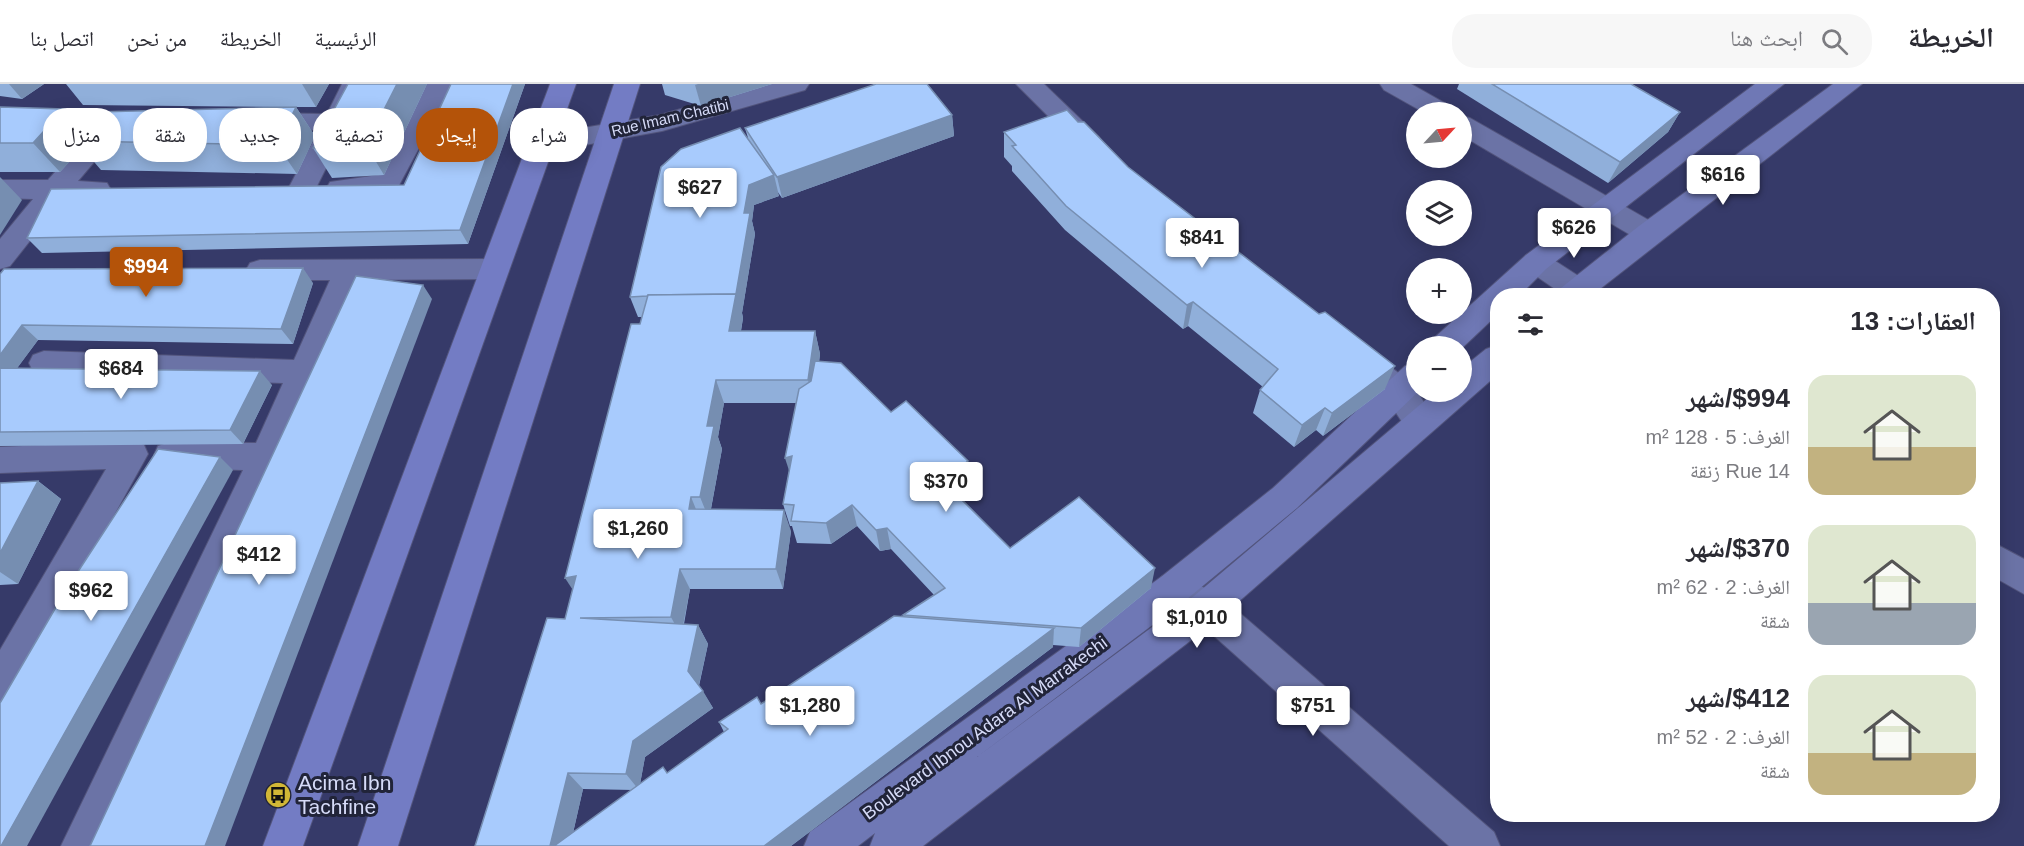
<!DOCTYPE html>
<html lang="ar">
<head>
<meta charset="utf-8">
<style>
	body { margin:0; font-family:Helvetica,"Noto Naskh Arabic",sans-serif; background:#f7f7f7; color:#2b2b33; direction:rtl; height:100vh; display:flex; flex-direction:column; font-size:22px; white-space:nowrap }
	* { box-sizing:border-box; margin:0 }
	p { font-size:20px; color:#7c7c81 }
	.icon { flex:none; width:33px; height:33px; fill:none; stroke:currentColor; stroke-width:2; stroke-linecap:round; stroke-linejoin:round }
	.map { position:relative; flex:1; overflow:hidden; direction:ltr }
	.sheet { position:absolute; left:1490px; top:204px; width:510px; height:534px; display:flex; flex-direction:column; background:#fff; border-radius:24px; box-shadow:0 3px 15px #0003; direction:rtl }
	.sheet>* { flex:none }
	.top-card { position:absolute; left:18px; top:24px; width:570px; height:54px; direction:rtl; display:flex; gap:12px }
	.needle { width:39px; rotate:64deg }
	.controls { position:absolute; left:1406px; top:18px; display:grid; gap:12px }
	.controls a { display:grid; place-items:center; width:66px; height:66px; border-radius:50%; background:#fff; box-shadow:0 3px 15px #0003; font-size:30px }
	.price { position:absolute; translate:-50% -51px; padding:0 14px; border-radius:6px; background:#fff; color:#222; font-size:20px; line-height:39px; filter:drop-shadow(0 2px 3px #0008) }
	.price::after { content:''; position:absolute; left:50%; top:36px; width:18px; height:14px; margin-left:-9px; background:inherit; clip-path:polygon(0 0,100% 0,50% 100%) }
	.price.selected { background:#b45309; color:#fff }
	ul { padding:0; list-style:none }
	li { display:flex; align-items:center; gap:18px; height:150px; padding:0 24px }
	li span { display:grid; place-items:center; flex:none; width:168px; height:120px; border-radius:18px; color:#555 }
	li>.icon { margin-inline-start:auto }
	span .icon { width:72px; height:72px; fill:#fffc; stroke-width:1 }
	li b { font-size:26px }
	h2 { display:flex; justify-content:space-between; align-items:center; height:72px; padding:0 24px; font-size:26px }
	.tag { padding:0 21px; border-radius:24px; background:#fff; box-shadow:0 3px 15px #0003; font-size:21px; line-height:54px }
	.tag.selected { background:#b45309; color:#fff }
	header { display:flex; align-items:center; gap:36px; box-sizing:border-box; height:84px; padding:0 30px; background:#fff; border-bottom:2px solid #e1e1e2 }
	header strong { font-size:28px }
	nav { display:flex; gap:33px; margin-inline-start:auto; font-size:21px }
	.search { width:420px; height:54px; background:#f7f7f7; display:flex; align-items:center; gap:15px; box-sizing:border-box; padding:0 21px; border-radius:24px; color:#7c7c81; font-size:22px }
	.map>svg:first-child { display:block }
</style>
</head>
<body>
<header>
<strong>الخريطة</strong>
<div class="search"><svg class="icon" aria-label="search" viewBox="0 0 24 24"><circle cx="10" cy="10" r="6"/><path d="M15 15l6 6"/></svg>ابحث هنا</div>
<nav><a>الرئيسية</a><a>الخريطة</a><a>من نحن</a><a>اتصل بنا</a></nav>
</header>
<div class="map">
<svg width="2024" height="762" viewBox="0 0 2024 762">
	<rect width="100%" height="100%" fill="#363a69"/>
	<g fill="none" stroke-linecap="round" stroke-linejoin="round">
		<!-- street casing -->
		<g stroke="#52547c" stroke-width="2">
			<g id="street">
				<polygon points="342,0 368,0 311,114 301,116 291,114 287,107 319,46 260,45 251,43 247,37 251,31 260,29 327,30"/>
				<polygon points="427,0 453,0 397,105 340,114 330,112 326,105 330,98 378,91"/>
				<polygon points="768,0 809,0 805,6 662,47 541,69 532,66 528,60 532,54 541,51 660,31"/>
				<polygon points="1016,0 1044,0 1099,53 1103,59 1099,65 1090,68 1081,65"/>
				<polygon points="1380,0 1411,0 1450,22 1454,28 1423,28 1384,6"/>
				<polygon points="0,27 136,28 145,30 149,36 145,42 123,44 78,97 107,99 111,106 107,113 97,115 63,115 10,182 0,185 0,155 33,115 0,114 0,96 48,96 94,44 0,43"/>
				<polygon points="1461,32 1470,34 1659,142 1663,149 1659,156 1649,159 1639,156 1461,51"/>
				<polygon points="1536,168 1546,171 1597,204 1601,212 1565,212 1526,185 1522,178 1526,171"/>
				<polygon points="493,175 503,178 507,185 503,192 493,195 359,196 282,373 102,762 61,762 243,386 170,384 158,380 154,371 158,362 170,358 256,359 283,299 44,291 33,287 29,279 33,271 44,267 294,276 330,196 260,196 250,193 246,186 250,179 260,176"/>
				<path d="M 1376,277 C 1405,286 1422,312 1435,338 L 1430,347 L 1419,351 L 1408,347 L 1387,315 L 1365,297 L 1360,289 L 1365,281 Z"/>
				<polygon points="132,357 144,361 148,370 13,613 0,619 0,566 106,385 0,389 0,363"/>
				<polygon points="1992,458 2024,475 2024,510 1992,492"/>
				<polygon points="1174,488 1220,512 1494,748 1500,762 1449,762 1194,534 1161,515 1156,504 1161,493"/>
			</g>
		</g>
		<!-- secondary casing -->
		<g stroke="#52547c" stroke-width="2">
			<g id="secondary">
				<polygon points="1755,0 1784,0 1546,185 1519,212 1497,212 1497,231 1461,265 1461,262 1430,262 1434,254 1526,171"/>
				<polygon points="1833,0 1862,0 1591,212 1557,212 1561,204 1639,142"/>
				<polygon points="1497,261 1497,291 1220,534 923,762 870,762 875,749 858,762 804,762 810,748 1161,493 1273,404 1405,282 1416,278 1418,308 1297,424 1187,515 977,673 1194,512 1435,308 1461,308 1461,285 1486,265"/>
			</g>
		</g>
		<!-- primary casing -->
		<g stroke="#52547c" stroke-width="2">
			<g id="primary">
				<polygon points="550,0 576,0 303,762 263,762"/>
				<polygon points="614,0 640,0 398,762 358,762"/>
			</g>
		</g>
		<!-- street -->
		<use href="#street" fill="#6b73a6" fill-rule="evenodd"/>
		<!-- secondary -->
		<use href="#secondary" fill="#6f78b5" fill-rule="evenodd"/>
		<!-- primary -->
		<use href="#primary" fill="#737cc4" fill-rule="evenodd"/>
	</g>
	<!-- wall -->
	<g fill="#90afda" fill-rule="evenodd">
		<polygon points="0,0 44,0 22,15 0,12"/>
		<polygon points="66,0 329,0 316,23 296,23 315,52 297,90 101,86 82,64 60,88 0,88 0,23 64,25 83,47 292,23 83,21"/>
		<polygon points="348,0 427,0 384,91 332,94 313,64"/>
		<polygon points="451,0 525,0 468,160 42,169 27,154 404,101"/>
		<polygon points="662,0 772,0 701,22 665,11"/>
		<polygon points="1459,0 1631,0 1680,28 1668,48 1608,99 1457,5"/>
		<path d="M 952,31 L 954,52 L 782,114 L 777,107 L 779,112 L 754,121 L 752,137 L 755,150 L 742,229 L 743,234 L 741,247 L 815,247 L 820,270 L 819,278 L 891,328 L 968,377 L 970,399 L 956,409 L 1010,464 L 1151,504 L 1079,563 L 1053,561 L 1053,563 L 791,762 L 475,762 L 565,535 L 642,233 L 638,233 L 630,213 L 748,54 L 745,44 ZM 724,319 L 796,319 L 789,388 L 783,420 L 790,442 L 792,442 L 797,459 L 831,460 L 857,442 L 880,467 L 891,465 L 934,511 L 903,531 L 904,533 L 761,620 L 719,638 L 724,648 L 667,689 L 640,700 L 645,673 L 713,624 L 699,602 L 708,560 L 698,541 L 684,540 L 690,505 L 783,505 L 791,447 L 711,425 L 722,365 L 718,353 ZM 583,705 L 633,706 L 573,749 Z"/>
		<polygon points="1078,38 1128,83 1385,305 1323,352 1316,346 1294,363 1253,329 1260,306 1263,303 1188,242 1183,245 1065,146 1012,87 1012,82 1004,73 1004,48"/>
		<polygon points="0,190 313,199 293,260 38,256 17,284 272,301 243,360 0,362"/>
		<polygon points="38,397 61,415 18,500 0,501 0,399"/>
	</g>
	<!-- shaded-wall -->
	<g fill="#768eb1">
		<polygon points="9,0 44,0 22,15"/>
		<polygon points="302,0 329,0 316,23"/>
		<polygon points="397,0 427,0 384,91 366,61"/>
		<polygon points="513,0 525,0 468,160 460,146"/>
		<polygon points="698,0 772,0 701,22 695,1"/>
		<polygon points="296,23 315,52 297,90 277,61"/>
		<polygon points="64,25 89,55 76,57 82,64 60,88 33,59"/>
		<polygon points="1680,28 1668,48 1608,99 1620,78"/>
		<polygon points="952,31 954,52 782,114 777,93"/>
		<polygon points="774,91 779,112 754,121 752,137 755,150 742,229 743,234 737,270 729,247 744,129 749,101"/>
		<polygon points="0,93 22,116 0,151"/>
		<polygon points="303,184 313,199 293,260 281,245"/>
		<polygon points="423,201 432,215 225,762 204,762"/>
		<polygon points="1193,218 1188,242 1183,245 1187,221"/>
		<polygon points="22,241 38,256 7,298 0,291 0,271"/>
		<polygon points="815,247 820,270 814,319 808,296"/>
		<polygon points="1395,282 1385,305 1323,352 1332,329"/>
		<polygon points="260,287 272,301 243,360 230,346"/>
		<polygon points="716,296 724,319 718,353 722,365 709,435 700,413 707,342"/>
		<polygon points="1325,324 1316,346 1294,363 1302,341"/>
		<polygon points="792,372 792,396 785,374"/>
		<polygon points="220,373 233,386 27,762 1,762"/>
		<polygon points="968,377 970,399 944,417 942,396"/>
		<polygon points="38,397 61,415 18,500 0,488 0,469"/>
		<polygon points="691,413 700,435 689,425"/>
		<polygon points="852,421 857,442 831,460 826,439"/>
		<polygon points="784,426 791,447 783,505 776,485"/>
		<polygon points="887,444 891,465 880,467 876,446"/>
		<polygon points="1155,484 1151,504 1079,563 1081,544"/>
		<polygon points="680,485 690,505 681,552 671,533"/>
		<polygon points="576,492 578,514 565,494"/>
		<polygon points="698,541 708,560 698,605 688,587"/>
		<polygon points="1054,544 1053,563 791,762 764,762"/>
		<polygon points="703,607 713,624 645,673 639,706 626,690 633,657"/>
		<polygon points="568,689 583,705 570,762 550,762"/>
	</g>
	<!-- building -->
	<g fill="#a8cbfd" stroke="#768eb1" stroke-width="1.5">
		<polygon points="348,0 397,0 366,61 313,64"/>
		<polygon points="451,0 513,0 460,146 27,154 51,105 404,101"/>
		<polygon points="876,0 927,0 952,31 777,93 745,44"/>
		<polygon points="1492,0 1631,0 1680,28 1620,78"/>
		<polygon points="0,23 64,25 33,59 0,59"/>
		<polygon points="296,23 277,61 76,57 96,28"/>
		<polygon points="1067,26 1078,38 1084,38 1128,83 1319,230 1325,228 1395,282 1332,329 1325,324 1302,341 1260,306 1278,285 1193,218 1187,221 1066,122 1012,62 1016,61 1004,48"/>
		<polygon points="740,44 774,91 749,101 744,129 750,129 736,210 648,211 647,212 630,213 661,83 681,65"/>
		<polygon points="303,184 281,245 22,241 0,271 0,190 4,185"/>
		<polygon points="356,192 423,201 205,762 90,762"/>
		<polygon points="736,210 729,247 815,247 808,296 716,296 707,342 714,342 700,413 691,413 689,425 784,426 776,485 680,485 671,533 580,534 698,541 688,587 703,607 633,657 626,690 568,689 550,762 475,762 547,534 565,535 576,492 565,494 631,240 640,240 648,211"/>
		<polygon points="815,277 841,279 891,328 906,317 968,377 942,396 1010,464 1079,413 1155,484 1081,544 903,531 945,504 887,444 876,446 852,421 826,439 791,437 794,421 783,420 792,372 785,374 799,305 811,297"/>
		<polygon points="0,284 260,287 230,346 0,348"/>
		<polygon points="158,365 220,373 1,762 0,762 0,619 66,506"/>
		<polygon points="38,397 0,469 0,399"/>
		<polygon points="894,532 1054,544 764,762 554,762 663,683 667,689 728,645 719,638 757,613 761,620"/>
	</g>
	<!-- icons -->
	<defs>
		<g id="bus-disc" transform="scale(1.35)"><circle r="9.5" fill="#d1b736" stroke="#212439"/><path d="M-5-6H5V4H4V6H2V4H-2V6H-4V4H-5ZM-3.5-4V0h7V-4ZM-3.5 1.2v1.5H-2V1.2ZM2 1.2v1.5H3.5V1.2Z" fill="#111"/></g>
	</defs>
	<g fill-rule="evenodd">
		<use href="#bus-disc" x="278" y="711"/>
	</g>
	<g text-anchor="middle" stroke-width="6" stroke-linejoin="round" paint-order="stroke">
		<!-- far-street labels -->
		<g font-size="15" fill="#d6dbf8" stroke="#212439">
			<text transform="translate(670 34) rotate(-13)" y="5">Rue Imam Chatibi</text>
		</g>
		<!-- street labels -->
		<g font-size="18" fill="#d6dbf8" stroke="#212439">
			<text transform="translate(985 644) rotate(-36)" y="6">Boulevard Ibnou Adara Al Marrakechi</text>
		</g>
		<!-- near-poi labels -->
		<g font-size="21" fill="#d6dbf8" stroke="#212439" text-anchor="start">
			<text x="298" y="706">Acima Ibn<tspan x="298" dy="24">Tachfine</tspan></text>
		</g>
	</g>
</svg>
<div class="controls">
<a><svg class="needle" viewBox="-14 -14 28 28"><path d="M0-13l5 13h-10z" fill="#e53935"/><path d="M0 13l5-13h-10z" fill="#7c7c81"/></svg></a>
<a><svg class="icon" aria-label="layers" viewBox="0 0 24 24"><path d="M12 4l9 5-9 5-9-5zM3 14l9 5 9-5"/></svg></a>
<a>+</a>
<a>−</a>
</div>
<b class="price" style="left:1723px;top:122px">$616</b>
<b class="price" style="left:700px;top:135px">$627</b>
<b class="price" style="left:1574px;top:175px">$626</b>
<b class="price" style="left:1202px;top:185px">$841</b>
<b class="price selected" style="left:146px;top:214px">$994</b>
<b class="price" style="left:121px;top:316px">$684</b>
<b class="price" style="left:946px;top:429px">$370</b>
<b class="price" style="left:638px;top:476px">$1,260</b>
<b class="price" style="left:259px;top:502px">$412</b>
<b class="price" style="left:91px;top:538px">$962</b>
<b class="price" style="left:1197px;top:565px">$1,010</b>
<b class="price" style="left:810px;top:653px">$1,280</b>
<b class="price" style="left:1313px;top:653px">$751</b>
<div class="top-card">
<a class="tag">شراء</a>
<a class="tag selected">إيجار</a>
<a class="tag">تصفية</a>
<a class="tag">جديد</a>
<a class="tag">شقة</a>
<a class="tag">منزل</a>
</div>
<section class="sheet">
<h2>العقارات: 13<svg class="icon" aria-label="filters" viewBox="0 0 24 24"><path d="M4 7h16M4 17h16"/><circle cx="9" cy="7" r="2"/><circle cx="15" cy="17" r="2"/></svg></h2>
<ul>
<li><span style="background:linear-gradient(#dfe7d0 60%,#c2b280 0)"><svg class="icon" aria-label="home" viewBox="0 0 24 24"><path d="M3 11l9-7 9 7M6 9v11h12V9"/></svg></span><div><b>$994/شهر</b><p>الغرف: 5 · 128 m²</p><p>Rue 14 زنقة</p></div></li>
<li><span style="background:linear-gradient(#dfe7d0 65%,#9aa5b1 0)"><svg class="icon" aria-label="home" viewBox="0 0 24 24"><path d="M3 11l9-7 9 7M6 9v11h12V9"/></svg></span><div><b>$370/شهر</b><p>الغرف: 2 · 62 m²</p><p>شقة</p></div></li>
<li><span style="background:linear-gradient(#dfe7d0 65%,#c2b280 0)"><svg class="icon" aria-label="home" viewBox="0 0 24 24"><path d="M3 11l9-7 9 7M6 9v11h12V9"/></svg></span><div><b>$412/شهر</b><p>الغرف: 2 · 52 m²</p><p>شقة</p></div></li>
</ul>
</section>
</div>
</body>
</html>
